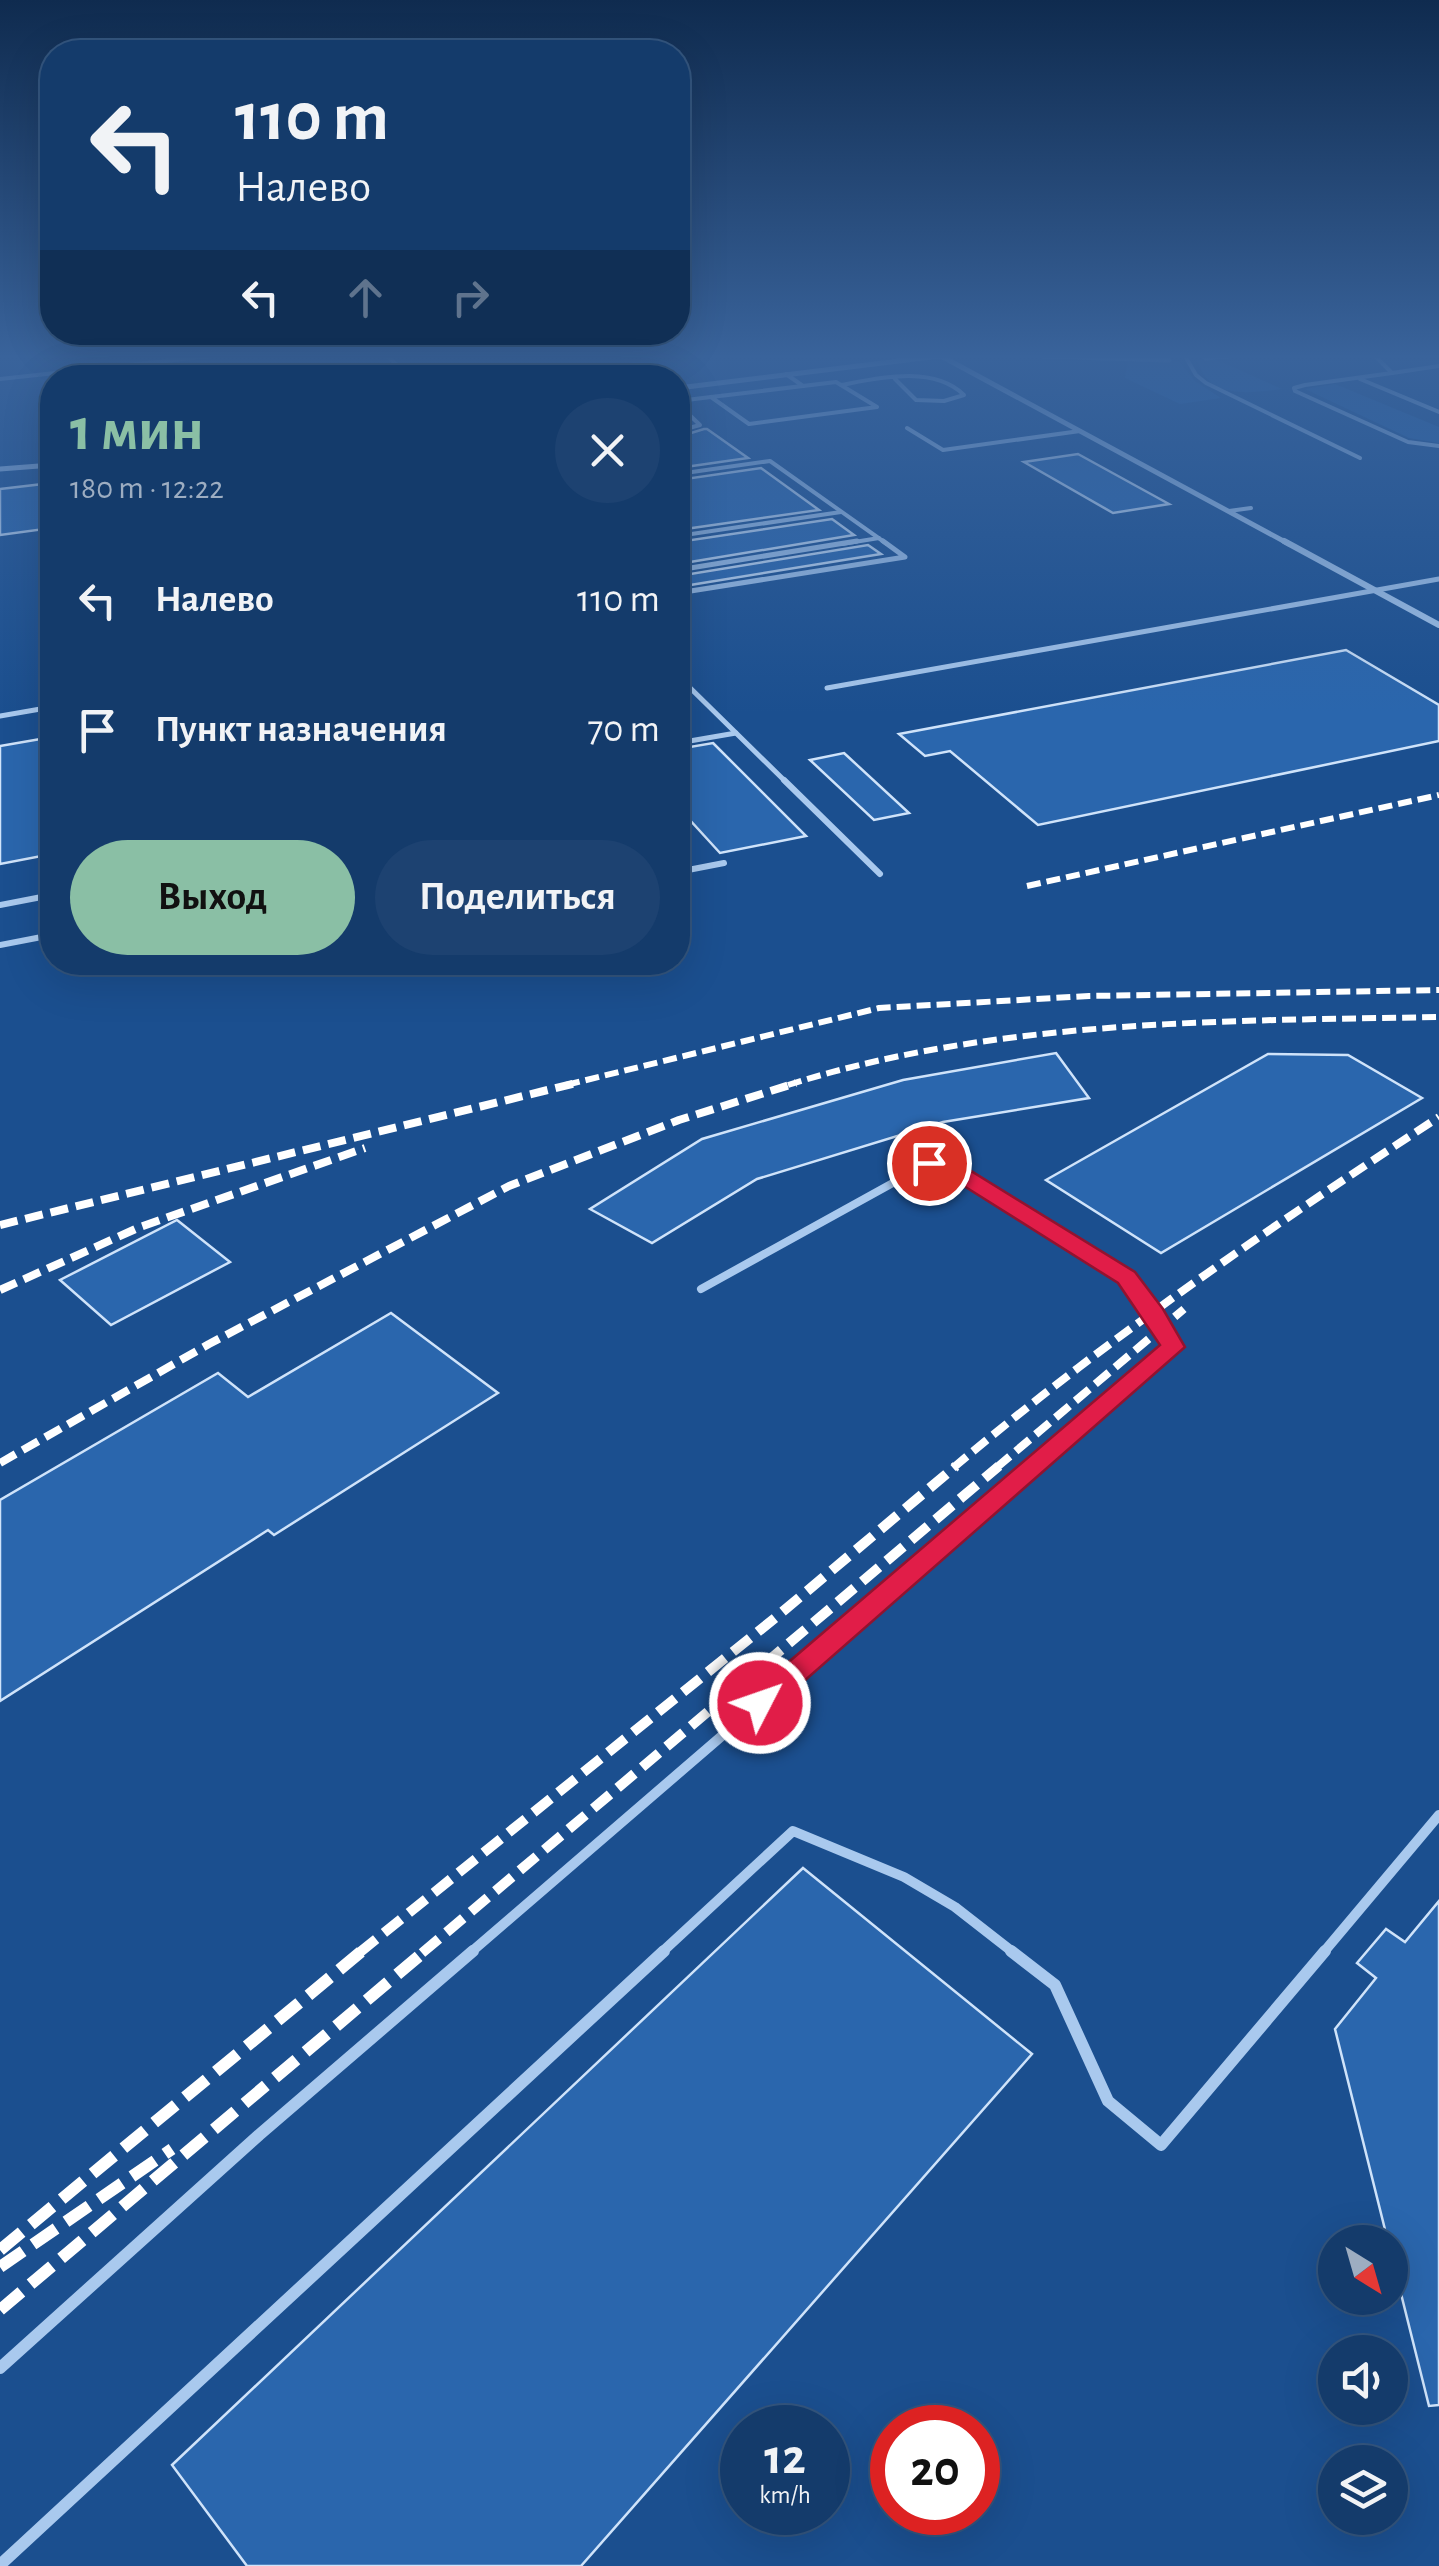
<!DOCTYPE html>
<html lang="ru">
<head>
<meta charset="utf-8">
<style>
  body { margin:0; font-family:"Alegreya Sans",sans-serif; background:#1d4271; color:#f1f3f6; height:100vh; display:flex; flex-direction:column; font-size:38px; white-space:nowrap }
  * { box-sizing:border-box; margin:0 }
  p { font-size:32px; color:#9dadc1 }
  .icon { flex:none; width:55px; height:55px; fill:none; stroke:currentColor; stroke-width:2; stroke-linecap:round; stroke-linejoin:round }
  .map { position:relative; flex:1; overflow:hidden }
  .panel { position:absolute; left:40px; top:365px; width:650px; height:610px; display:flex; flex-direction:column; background:#143b6b; border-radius:40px; box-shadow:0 10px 40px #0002,0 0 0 2px #33557e }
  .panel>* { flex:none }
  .hud { position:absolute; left:40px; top:40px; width:650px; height:305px; border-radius:40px; box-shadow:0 10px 40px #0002,0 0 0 2px #33557e; background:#143b6b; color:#f1f3f6; overflow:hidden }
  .needle { width:65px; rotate:143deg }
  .tools { position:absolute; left:1318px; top:2225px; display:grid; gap:20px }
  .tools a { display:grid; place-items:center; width:90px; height:90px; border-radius:50%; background:#143b6b; box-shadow:0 10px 40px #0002,0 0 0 2px #33557e; font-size:50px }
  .speed { position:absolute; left:720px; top:2405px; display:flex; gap:20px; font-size:50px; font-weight:700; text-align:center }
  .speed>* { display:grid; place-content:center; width:130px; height:130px; border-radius:50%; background:#143b6b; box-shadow:0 10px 40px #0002,0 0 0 2px #33557e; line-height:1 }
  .speed small { font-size:25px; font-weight:400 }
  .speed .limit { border:15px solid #d22; background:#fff; color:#111 }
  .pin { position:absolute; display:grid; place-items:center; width:85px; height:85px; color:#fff; margin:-42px; border:5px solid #fff; border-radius:50%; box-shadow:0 2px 10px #0007 }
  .me { position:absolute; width:110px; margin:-55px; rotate:49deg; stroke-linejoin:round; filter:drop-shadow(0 0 8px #0008) }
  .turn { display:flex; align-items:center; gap:35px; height:210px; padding:0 30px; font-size:45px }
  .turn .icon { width:130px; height:130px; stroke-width:2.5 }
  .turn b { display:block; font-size:70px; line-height:85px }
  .lanes { display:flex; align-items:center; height:95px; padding:0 30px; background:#0003; justify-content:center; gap:50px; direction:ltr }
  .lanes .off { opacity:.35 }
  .round { display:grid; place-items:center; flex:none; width:105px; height:105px; border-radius:52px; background:#1d4271 }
  .overview { display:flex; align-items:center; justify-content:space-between; height:170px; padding:0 30px }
  h1 { font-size:60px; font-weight:700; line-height:75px; color:#8abfa5 }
  .cta { display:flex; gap:20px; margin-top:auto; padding:20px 30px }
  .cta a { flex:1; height:115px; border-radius:60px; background:#8abfa5; color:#111; font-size:40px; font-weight:700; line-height:115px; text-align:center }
  .cta a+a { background:#1d4271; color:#f1f3f6 }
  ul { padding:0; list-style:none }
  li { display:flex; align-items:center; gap:30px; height:130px; padding:0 30px }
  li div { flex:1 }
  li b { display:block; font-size:38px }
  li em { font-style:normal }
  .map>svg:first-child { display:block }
  .green { fill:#2461a8 }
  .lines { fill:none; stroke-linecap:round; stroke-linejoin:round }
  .stream { stroke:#9cc4f0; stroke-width:5 }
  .building { fill:#2a66ad; stroke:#cfe3fa; stroke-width:2.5 }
  .service-far5 { stroke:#a9c9ee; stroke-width:4 }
  .service-far4 { stroke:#a9c9ee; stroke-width:5 }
  .service-far3 { stroke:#a9c9ee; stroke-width:6 }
  .service-far2 { stroke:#a9c9ee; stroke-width:8 }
  .service-far1 { stroke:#a9c9ee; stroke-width:10 }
  .service { stroke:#a9c9ee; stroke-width:12 }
  .minor-far1 { stroke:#a9c9ee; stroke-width:5 }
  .minor { stroke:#a9c9ee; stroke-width:6 }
  .rail-far3 { stroke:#fff; stroke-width:6; stroke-dasharray:14 6; stroke-linecap:butt }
  .rail-far2 { stroke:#fff; stroke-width:8; stroke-dasharray:18 8; stroke-linecap:butt }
  .rail-far1 { stroke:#fff; stroke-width:10; stroke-dasharray:22 10; stroke-linecap:butt }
  .rail { stroke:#fff; stroke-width:12; stroke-dasharray:28 12; stroke-linecap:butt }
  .route { fill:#e11d48; stroke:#92132f; stroke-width:2.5 }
</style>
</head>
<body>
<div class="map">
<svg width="1439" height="2566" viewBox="0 0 1439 2566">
  <rect width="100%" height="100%" fill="#1b4f8f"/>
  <g class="green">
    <path d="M 1215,359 L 1282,389 C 1249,393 1209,400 1197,360 Z"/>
    <polygon points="1128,360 1179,361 1195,381 1221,398 1180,404 1125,378"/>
    <polygon points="1335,384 1439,427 1439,443 1409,438 1305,389"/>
  </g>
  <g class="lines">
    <g class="stream">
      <polyline points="1043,356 1169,360"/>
      <polyline points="1206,358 1247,354"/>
    </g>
  </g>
  <g class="building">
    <polygon points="704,429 707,429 748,458 678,468 678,437"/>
    <polygon points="1078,454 1169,504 1113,513 1024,462"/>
    <polygon points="761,468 819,510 678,530 678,480"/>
    <polygon points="52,483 52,528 0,535 0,489"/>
    <polygon points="832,519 854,535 678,564 678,542"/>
    <polygon points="868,545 881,554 678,587 678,576"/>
    <polygon points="1346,650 1439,705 1439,741 1038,825 950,751 925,756 899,734"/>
    <polygon points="52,737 52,854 0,864 0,746"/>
    <polygon points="713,743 806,836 720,853 678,807 678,749"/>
    <polygon points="844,753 909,813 874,820 810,760"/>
    <polygon points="1056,1053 1089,1098 943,1122 757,1179 652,1243 590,1209 702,1139 903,1080"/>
    <polygon points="1268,1054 1348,1055 1422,1098 1161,1253 1046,1180"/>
    <polygon points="177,1220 230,1262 111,1325 60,1280"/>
    <polygon points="391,1313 498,1393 274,1535 268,1530 0,1701 0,1500 218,1373 248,1397"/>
    <polygon points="803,1868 1032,2054 581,2566 247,2566 172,2465"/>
    <polygon points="1439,1901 1439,2405 1429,2406 1335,2029 1376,1978 1357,1963 1386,1929 1405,1942"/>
  </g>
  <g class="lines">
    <g class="service-far5">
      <polyline points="385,354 411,378"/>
      <polyline points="1184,354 1196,375 1206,383 1360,458"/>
      <polyline points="1373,354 1392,373 1305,385 1294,388 1295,391 1408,442 1439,446"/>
      <polyline points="1392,373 1439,366"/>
      <polyline points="786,374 803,386"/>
      <polyline points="0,379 229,354"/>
      <polyline points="1360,379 1439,412"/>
      <polygon points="836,382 877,407 749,424 711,397"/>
      <path d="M 841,385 C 879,378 933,365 964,395 L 944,401 L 916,400 L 895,379"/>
      <polyline points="678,401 711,397"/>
      <polyline points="678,404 700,425 678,431"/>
      <polyline points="907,428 943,450 1080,431"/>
      <polyline points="678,474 770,461 887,544"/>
      <polyline points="1229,511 1251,508"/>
      <polyline points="678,536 841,512"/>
      <polyline points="842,544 879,538"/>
    </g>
    <g class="service-far4">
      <polyline points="678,570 857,541"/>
      <polyline points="678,593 905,557 883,541"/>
      <polyline points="678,676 787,783"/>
      <polyline points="827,688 1439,579"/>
      <polyline points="0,716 52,707"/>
      <polyline points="678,743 736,733"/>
    </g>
    <g class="service-far3">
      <polyline points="784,780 880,874"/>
      <polyline points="678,858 688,870 724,863"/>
      <polyline points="0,905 52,895"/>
      <polyline points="0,945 52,935"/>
    </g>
    <polyline class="service-far2" points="701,1289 929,1163 963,1176 1127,1278 1155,1314 1173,1347 1032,1468"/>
    <g class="service-far1">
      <polyline points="470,1953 1035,1466"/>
      <polyline points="661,1953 793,1831 904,1877 955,1907 1014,1953"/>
      <polyline points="1323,1953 1439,1815"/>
    </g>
    <g class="service">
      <polyline points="1011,1951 1055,1985 1108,2101 1161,2145 1325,1951"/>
      <polyline points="0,2368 259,2135 473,1951"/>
      <polyline points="0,2565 664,1951"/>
    </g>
    <g class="minor-far1">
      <polyline points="941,356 1289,544"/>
      <polyline points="678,388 956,354"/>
      <polyline points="0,469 52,465"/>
    </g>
    <polyline class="minor" points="1284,541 1439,625"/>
    <g class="rail-far3">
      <polyline points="1027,886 1439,795"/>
      <polyline points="566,1085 879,1008 1089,996 1439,990"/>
      <path d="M 788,1085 C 996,1019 1223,1021 1439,1017"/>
    </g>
    <g class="rail-far2">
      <polyline points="0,1225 576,1083"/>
      <polyline points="0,1290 140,1227 365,1148"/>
      <polyline points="0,1463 209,1344 509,1186 679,1120 796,1083"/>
      <path d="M 953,1468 C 1106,1339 1272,1226 1439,1117"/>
      <polyline points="996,1468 1184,1309"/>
    </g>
    <g class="rail-far1">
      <polyline points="359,1953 775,1618 956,1466"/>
      <polyline points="422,1953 999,1466"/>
    </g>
    <g class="rail">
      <polyline points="0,2250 362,1951"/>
      <polyline points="0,2267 172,2149"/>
      <polyline points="0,2310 425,1951"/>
    </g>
  </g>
  <linearGradient id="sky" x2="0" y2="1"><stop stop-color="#0f2b4f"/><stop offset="0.5" stop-color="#39639b"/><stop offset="1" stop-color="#39639b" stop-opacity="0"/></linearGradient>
  <rect width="1439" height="713" fill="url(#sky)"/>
  <polygon class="route" points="929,1157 971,1171 1135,1272 1163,1309 1185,1347 770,1711 760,1715 750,1711 746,1703 750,1695 1160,1345 1118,1283 956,1181 922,1168 918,1163 922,1159"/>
</svg>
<div class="tools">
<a><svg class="needle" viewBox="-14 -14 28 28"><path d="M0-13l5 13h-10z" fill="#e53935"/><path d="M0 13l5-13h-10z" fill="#9dadc1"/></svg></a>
<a><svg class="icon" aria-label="sound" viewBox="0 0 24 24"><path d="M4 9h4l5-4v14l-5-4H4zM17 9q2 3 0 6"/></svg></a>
<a><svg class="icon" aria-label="layers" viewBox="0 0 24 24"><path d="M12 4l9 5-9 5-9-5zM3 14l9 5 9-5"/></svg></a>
</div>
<div class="speed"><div>12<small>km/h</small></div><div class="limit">20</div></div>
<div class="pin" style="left:929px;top:1163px;background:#d93025"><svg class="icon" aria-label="arrive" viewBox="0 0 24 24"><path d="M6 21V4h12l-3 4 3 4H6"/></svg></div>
<svg class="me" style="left:760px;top:1703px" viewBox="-20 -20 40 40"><circle r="17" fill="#e11d48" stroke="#fff" stroke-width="3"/><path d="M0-11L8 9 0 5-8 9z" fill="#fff"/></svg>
<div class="hud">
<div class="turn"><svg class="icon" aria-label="left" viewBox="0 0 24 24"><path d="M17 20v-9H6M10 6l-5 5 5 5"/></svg><div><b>110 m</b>Налево</div></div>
<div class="lanes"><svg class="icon" aria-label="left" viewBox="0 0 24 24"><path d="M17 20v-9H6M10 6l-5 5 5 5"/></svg><svg class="icon off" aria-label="ahead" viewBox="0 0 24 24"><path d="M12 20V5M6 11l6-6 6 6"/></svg><svg class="icon off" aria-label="right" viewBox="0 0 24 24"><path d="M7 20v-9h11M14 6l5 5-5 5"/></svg></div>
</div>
<section class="panel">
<div class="overview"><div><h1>1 мин</h1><p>180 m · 12:22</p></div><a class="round"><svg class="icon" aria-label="close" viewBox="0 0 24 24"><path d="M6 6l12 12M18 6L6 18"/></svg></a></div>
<ul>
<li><svg class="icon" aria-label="left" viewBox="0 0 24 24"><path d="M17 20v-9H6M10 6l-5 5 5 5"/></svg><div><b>Налево</b></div><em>110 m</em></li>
<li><svg class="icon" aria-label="arrive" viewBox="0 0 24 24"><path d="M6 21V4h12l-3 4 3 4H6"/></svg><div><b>Пункт назначения</b></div><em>70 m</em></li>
</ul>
<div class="cta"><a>Выход</a><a>Поделиться</a></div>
</section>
</div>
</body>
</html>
